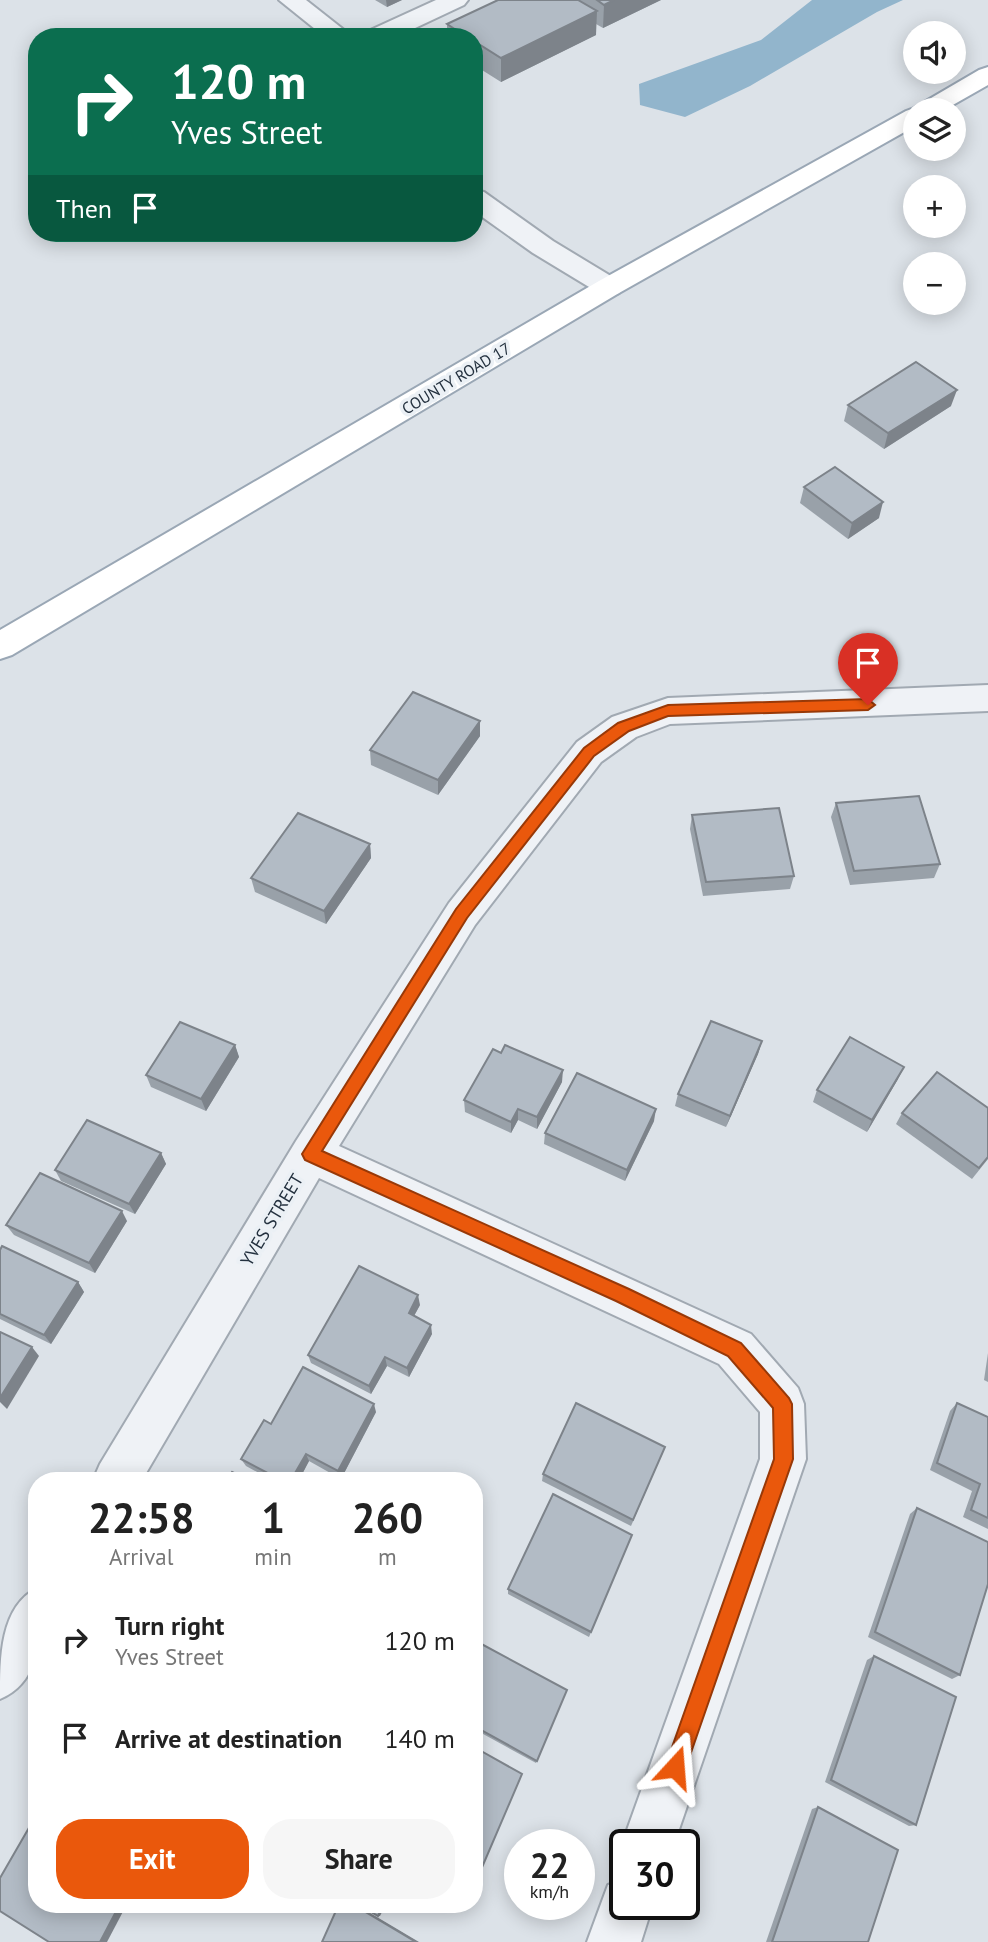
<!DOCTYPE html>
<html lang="en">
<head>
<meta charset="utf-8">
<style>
  body { margin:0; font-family:"PT Sans",sans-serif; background:#f6f6f6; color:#222; height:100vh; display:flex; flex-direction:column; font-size:26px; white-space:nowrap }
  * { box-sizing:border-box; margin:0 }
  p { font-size:23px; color:#767676 }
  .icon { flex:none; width:38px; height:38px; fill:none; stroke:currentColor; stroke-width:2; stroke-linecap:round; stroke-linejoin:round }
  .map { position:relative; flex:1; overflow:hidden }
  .panel { position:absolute; left:28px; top:1472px; width:455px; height:441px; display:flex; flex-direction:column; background:#fff; border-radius:28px; box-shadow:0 4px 18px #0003 }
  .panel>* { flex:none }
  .hud { position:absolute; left:28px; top:28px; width:455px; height:214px; border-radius:28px; box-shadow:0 4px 18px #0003; background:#0b6e4f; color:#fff; overflow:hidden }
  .buttons { position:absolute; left:903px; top:21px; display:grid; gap:14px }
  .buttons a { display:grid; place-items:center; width:63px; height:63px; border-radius:50%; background:#fff; box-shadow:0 4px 18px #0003; font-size:35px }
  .speed { position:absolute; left:504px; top:1829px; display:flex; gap:14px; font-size:35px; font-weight:700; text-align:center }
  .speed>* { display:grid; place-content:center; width:91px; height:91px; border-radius:50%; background:#fff; box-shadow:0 4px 18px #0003; line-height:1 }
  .speed small { font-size:18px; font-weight:400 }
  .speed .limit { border:4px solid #111; border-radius:10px; background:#fff; color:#111 }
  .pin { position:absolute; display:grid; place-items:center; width:60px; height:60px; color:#fff; margin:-72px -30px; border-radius:50% 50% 50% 0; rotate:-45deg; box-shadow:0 0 7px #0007 }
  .pin .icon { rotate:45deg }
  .me { position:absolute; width:77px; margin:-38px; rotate:19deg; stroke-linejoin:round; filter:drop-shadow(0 0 5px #0008) }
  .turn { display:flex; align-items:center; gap:24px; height:147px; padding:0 28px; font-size:32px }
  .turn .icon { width:91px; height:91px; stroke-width:2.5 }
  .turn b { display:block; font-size:49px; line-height:60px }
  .then { display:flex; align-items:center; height:66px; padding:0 28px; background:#0003; gap:14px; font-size:26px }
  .eta { display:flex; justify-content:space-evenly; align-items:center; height:119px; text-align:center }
  .eta b { font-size:42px; font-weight:600; line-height:49px }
  .primary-button { display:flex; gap:14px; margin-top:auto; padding:14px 28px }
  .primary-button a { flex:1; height:80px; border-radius:28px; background:#ea580c; color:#fff; font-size:28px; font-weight:600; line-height:80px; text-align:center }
  .primary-button a+a { background:#f6f6f6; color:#222 }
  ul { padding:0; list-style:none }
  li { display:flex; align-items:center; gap:21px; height:98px; padding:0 28px }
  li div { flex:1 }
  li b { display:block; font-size:26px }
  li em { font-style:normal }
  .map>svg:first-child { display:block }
  .water { fill:#92b5cc }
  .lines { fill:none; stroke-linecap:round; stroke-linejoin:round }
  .minor-casing { stroke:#a1a9b2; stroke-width:4 }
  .primary-casing { stroke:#9aa7b5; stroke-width:4 }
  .minor { fill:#eff2f6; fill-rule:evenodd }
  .primary { fill:#fff; fill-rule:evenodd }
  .wall { fill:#99a1a9 }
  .shaded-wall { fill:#7d838a }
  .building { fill:#b2bbc5; stroke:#7d838a; stroke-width:2 }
  .route { fill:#ea580c; stroke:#983908; stroke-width:2 }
  .labels { text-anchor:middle; stroke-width:7; stroke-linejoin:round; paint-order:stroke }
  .far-street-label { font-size:16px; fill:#24313f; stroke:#ebf0f5 }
  .street-label { font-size:18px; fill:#24313f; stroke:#ebf0f5 }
</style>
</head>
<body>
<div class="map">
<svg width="988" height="1942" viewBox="0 0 988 1942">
  <rect width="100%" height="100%" fill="#dce2e8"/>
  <polygon class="water" points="812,0 903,0 877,12 750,86 685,117 640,105 639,84 761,40"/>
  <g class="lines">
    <g class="minor-casing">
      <g id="minor">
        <polygon points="279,0 306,0 353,37 325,37"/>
        <polygon points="436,0 468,0 464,5 396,37 363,37 366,32"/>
        <polygon points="474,190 484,192 553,241 619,281 623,287 619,293 609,296 599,293 533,253 474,211"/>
        <polygon points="988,685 988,711 670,724 636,737 601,762 475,925 339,1146 751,1334 798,1388 804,1404 806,1459 674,1844 625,1844 625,1850 622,1844 760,1459 760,1412 719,1364 319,1178 142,1480 93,1480 100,1464 296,1141 449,903 577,742 612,717 668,698"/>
        <path d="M 37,1588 C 37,1630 46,1679 0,1699 C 0,1657 0,1607 37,1588 Z"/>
        <polygon points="625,1879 625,1904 653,1904 641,1942 587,1942 608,1885"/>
      </g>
    </g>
    <g class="primary-casing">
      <polygon id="primary" points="988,67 988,85 944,110 915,110 915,126 619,293 12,655 0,659 0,630 599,281 906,111 914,108 979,70"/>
    </g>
    <use href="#minor" class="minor"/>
    <use href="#primary" class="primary"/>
  </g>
  <g class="wall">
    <polygon points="375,0 402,0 387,7"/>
    <polygon points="498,0 661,0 603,28 596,24 596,35 501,82 474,65 474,37 447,37 447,24"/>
    <polygon points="848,405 951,406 884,449 844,421"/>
    <polygon points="804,487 879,518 848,539 800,503"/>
    <polygon points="480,721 480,736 438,795 371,765 370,750"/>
    <polygon points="836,803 940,864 934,878 850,885 831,817"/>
    <polygon points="692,815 794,876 790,889 703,896 690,829"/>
    <polygon points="370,844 371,858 326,924 255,892 251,878"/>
    <polygon points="762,1041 758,1054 726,1127 675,1106 678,1094"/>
    <polygon points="235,1045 239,1057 206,1111 151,1087 146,1075"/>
    <polygon points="898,1079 867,1132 813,1102 817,1090"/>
    <polygon points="562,1082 537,1129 518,1120 511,1133 465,1112 464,1100"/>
    <polygon points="988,1108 988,1159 972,1179 896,1124 902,1113"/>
    <polygon points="654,1121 625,1181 544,1144 545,1133"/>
    <polygon points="161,1153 166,1164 135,1214 61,1181 55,1170"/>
    <polygon points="127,1221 95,1273 14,1235 6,1225"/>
    <polygon points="0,1250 78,1282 84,1292 51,1344 0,1319"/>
    <polygon points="420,1305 414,1316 432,1334 409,1377 387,1366 371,1394 311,1363 308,1355"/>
    <polygon points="988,1353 988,1382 984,1380"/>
    <polygon points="957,1403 988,1417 988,1529 963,1517 972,1491 930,1470 950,1411"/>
    <polygon points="376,1412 341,1479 309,1461 299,1480 272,1480 246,1466 241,1459 271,1424"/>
    <polygon points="665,1447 631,1526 542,1481 543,1474"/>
    <polygon points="917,1508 960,1675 952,1679 868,1637 910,1514"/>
    <polygon points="632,1535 589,1637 508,1594 508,1589"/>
    <polygon points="474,1640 567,1690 536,1763 474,1729"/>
    <polygon points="874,1656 916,1825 909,1826 825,1782 867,1660"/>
    <polygon points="818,1807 868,1942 766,1942 812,1809"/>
  </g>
  <g class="shaded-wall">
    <polygon points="386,0 402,0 387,7"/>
    <polygon points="614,0 661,0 603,28 604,5"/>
    <polygon points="597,11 596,35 501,82 501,58"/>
    <polygon points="957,390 951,406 884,449 888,433"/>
    <polygon points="883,502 879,518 848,539 852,523"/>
    <polygon points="480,721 480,736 438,795 438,780"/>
    <polygon points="370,844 371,858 326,924 324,911"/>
    <polygon points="762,1041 758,1054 726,1127 730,1116"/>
    <polygon points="235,1045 239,1057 206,1111 201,1099"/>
    <polygon points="904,1067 898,1079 867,1132 872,1120"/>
    <polygon points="563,1070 562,1082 537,1129 537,1117"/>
    <polygon points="518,1109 518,1120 511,1133 511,1122"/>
    <polygon points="656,1109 654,1121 625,1181 627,1170"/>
    <polygon points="161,1153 166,1164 135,1214 129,1204"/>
    <polygon points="122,1211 127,1221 95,1273 89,1263"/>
    <polygon points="78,1282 84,1292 51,1344 44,1335"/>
    <polygon points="418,1295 420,1305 410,1323 409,1313"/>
    <polygon points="431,1325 432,1334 409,1377 407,1368"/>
    <polygon points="32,1347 39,1356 7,1409 0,1402 0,1398"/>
    <polygon points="385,1357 387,1366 371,1394 369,1386"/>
    <polygon points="374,1404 376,1412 341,1479 338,1471"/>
    <polygon points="306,1454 309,1461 299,1480 291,1480"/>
    <polygon points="120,1904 127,1904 107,1942 100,1942"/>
    <polygon points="352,1904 355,1904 419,1942 416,1942"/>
    <polygon points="384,1904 386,1904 380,1916 378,1916"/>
  </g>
  <g class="building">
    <polygon points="498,0 578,0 597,11 501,58 474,41 474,37 467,37 447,24"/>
    <polygon points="597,0 614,0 604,5"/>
    <polygon points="916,362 957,390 888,433 848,405"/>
    <polygon points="835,467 883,502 852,523 804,487"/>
    <polygon points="413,692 480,721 438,780 370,750"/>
    <polygon points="919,796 940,864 854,871 836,803"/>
    <polygon points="779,808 794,876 706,882 692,815"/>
    <polygon points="298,813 370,844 324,911 251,878"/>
    <polygon points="711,1021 762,1041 730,1116 678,1094"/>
    <polygon points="180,1022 235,1045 201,1099 146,1075"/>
    <polygon points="850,1037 904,1067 872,1120 817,1090"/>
    <polygon points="505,1045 563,1070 537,1117 518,1109 511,1122 464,1100 493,1049 501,1053"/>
    <polygon points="937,1072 988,1108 988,1157 979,1168 902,1113"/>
    <polygon points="577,1073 656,1109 627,1170 545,1133"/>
    <polygon points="87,1120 161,1153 129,1204 55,1170"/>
    <polygon points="40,1173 122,1211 89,1263 6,1225"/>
    <polygon points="2,1246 78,1282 44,1335 0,1314 0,1250"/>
    <polygon points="359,1266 418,1295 409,1313 431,1325 407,1368 385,1357 369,1386 308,1355"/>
    <polygon points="0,1332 32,1347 0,1398"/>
    <polygon points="303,1367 374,1404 338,1471 306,1454 291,1480 281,1480 241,1459 264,1420 271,1424"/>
    <polygon points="576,1403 665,1447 633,1520 543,1474"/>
    <polygon points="957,1403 988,1417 988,1518 971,1510 980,1484 937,1463"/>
    <polygon points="232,1472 248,1480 227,1480"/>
    <polygon points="553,1494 632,1535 591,1632 508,1589"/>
    <polygon points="917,1508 988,1542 988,1584 960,1675 875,1632"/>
    <polygon points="474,1640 567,1690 537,1761 474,1726"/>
    <polygon points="874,1656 956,1697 916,1825 831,1780"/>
    <polygon points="474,1747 522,1774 474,1886"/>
    <polygon points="818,1807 898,1850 868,1942 772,1942"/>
    <polygon points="30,1826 37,1831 37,1904 120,1904 100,1942 49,1942 0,1911 0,1878"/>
    <polygon points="339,1904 352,1904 416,1942 322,1942"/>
    <polygon points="358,1904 384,1904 378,1916"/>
  </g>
  <polygon class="route" points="868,699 875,705 868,710 668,716 629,731 594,756 467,918 322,1151 629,1289 741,1343 789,1398 792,1404 793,1459 686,1767 683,1775 675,1778 668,1775 665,1767 774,1459 773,1408 728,1356 616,1301 305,1160 302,1154 456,909 584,748 618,723 668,705"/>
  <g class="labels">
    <g class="far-street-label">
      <text transform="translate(456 378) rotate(-31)" y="6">COUNTY ROAD 17</text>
    </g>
    <g class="street-label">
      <text transform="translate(272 1220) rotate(-59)" y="6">YVES STREET</text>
    </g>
  </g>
</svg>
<div class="buttons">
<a><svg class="icon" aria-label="sound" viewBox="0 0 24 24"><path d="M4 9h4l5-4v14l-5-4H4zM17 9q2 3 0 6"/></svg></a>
<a><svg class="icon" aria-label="layers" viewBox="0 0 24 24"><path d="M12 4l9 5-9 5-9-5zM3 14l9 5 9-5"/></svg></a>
<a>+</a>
<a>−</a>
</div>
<div class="speed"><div>22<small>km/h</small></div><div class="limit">30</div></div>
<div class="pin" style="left:868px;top:705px;background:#d93025"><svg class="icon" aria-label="arrive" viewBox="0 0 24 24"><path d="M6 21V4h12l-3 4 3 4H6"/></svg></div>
<svg class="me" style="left:675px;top:1767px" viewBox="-20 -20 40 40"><path d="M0-17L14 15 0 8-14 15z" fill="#ea580c" stroke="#fff" stroke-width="4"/></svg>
<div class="hud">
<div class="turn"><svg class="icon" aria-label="right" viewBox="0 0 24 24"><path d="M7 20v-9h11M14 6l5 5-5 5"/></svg><div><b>120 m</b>Yves Street</div></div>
<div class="then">Then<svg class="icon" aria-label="arrive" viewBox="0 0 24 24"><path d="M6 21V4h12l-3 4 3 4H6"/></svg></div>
</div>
<section class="panel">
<div class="eta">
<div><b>22:58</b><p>Arrival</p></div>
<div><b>1</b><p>min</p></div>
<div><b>260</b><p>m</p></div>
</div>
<ul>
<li><svg class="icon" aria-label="right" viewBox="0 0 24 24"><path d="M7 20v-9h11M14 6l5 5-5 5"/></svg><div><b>Turn right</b><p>Yves Street</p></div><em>120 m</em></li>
<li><svg class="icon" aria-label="arrive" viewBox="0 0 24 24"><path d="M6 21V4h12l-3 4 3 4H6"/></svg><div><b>Arrive at destination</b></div><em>140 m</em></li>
</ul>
<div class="primary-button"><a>Exit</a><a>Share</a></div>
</section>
</div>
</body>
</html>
